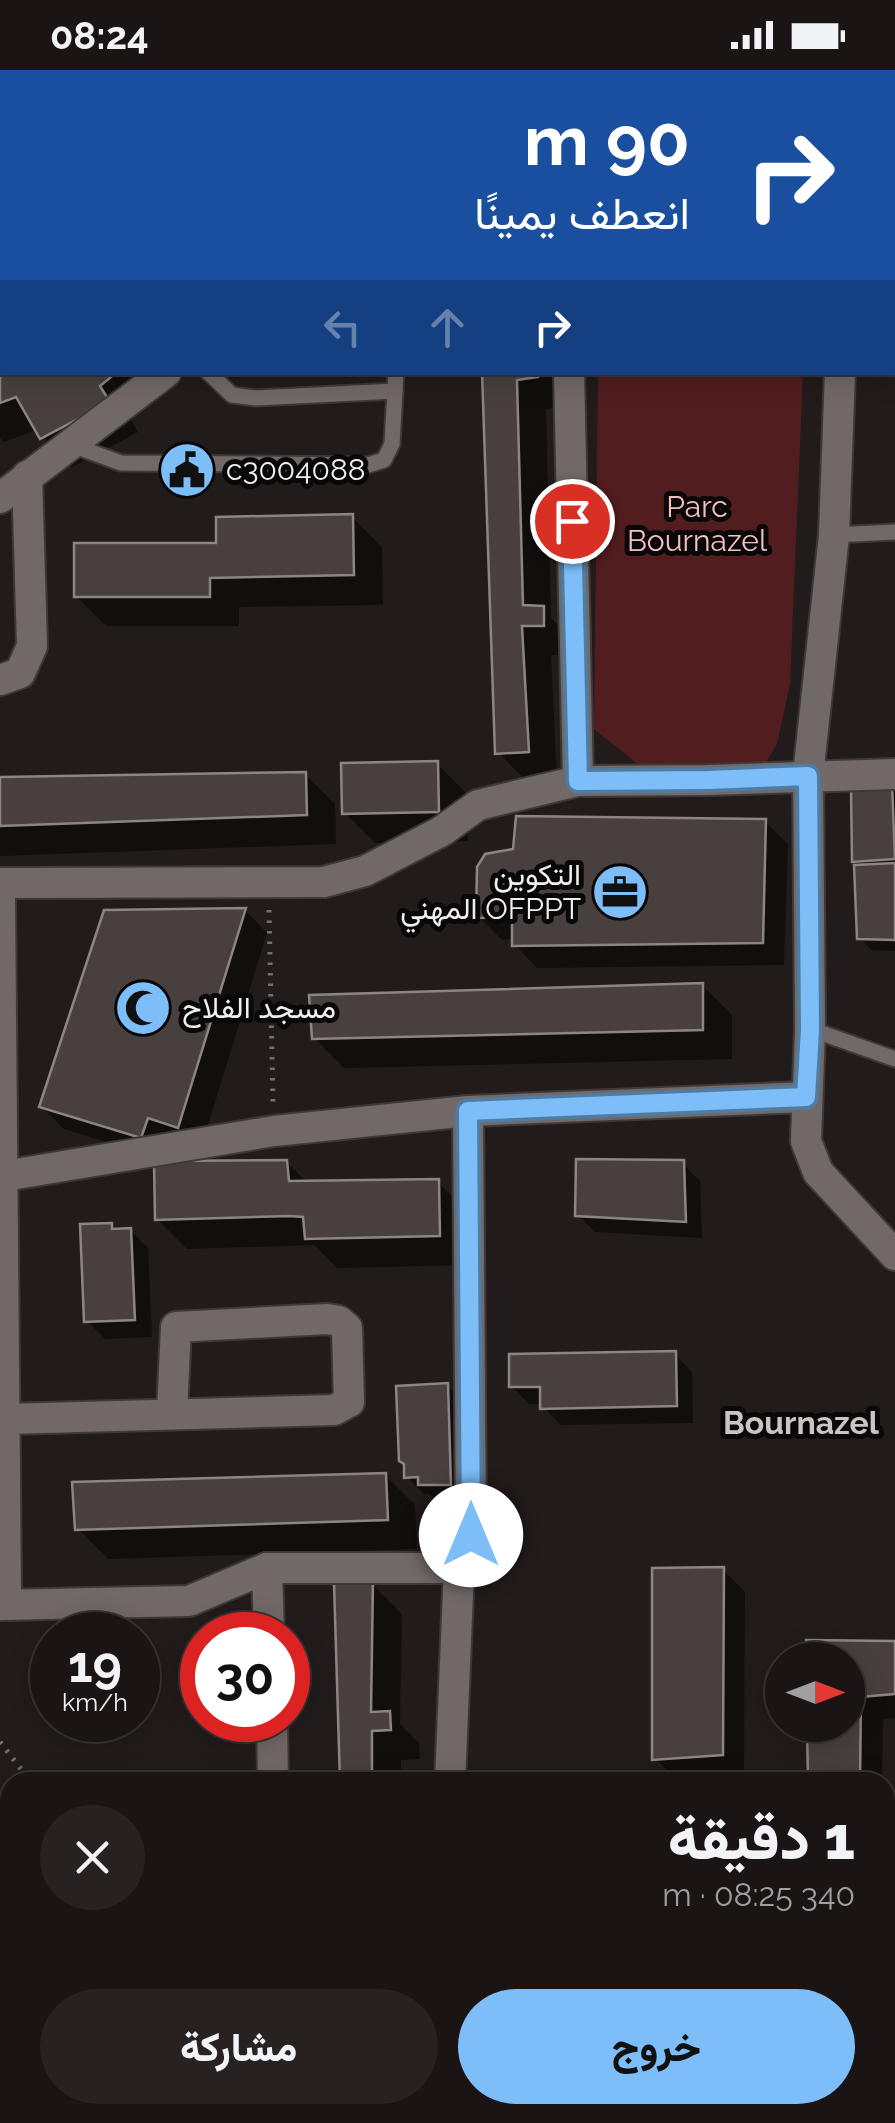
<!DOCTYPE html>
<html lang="ar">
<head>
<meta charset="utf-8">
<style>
  body { margin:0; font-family:Raleway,Vazirmatn,sans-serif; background:#272122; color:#f1f3f6; direction:rtl; height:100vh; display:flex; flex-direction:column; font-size:38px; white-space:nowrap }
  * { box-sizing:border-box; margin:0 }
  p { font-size:32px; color:#9f9ea0 }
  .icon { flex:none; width:55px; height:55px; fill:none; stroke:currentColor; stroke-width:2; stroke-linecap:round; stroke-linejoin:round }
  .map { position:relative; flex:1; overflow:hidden; direction:ltr }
  .details { position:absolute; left:0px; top:1702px; width:895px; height:352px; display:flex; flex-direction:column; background:#1a1414; border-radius:30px 30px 0 0; box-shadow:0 5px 25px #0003,0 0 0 2px #383334; direction:rtl }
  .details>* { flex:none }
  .guide { position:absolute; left:0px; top:0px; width:895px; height:305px; box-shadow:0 5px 25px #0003,0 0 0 2px #383334; direction:rtl; background:#1a4fa0; color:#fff; overflow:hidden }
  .needle { width:65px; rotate:90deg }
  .buttons { position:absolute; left:765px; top:1572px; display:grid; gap:20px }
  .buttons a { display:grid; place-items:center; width:100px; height:100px; border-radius:50%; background:#1a1414; box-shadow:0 5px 25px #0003,0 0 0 2px #383334; font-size:50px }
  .speed { position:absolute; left:30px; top:1542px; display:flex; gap:20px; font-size:50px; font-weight:700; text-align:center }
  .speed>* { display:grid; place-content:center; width:130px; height:130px; border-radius:50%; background:#1a1414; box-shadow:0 5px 25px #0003,0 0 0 2px #383334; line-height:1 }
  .speed small { font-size:25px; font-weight:400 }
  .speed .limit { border:15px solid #d22; background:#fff; color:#111 }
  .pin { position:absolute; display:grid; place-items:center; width:85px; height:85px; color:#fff; margin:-42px; border:5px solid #fff; border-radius:50%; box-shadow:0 2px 10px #0007 }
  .me { position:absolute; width:110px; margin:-55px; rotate:0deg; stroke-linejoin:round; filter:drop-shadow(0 0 8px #0008) }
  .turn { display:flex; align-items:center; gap:35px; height:210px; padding:0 40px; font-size:45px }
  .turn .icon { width:130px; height:130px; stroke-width:2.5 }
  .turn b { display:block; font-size:70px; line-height:85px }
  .lanes { display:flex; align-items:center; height:95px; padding:0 40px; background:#0003; justify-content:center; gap:50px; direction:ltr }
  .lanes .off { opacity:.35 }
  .round { display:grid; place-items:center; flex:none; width:105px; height:105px; border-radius:52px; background:#272122 }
  .summary { display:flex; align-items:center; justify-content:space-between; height:170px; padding:0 40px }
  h1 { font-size:60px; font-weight:800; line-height:75px }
  .cta { display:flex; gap:20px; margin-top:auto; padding:20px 40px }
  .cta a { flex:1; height:115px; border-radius:60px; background:#7dbef9; color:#111; font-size:40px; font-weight:800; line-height:115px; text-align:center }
  .cta a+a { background:#272122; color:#f1f3f6 }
  .status { display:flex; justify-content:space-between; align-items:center; height:70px; padding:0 50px; background:#1a1414; direction:ltr }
  .status svg { height:28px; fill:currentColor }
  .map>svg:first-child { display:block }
  .green { fill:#511d1f }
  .shadow { fill:#0007 }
  .building { fill:#47403f; stroke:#8d8584; stroke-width:2.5 }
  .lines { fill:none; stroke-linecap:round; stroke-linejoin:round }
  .service-casing { stroke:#3e3939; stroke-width:19 }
  .minor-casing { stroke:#3e3939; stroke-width:34 }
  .tertiary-casing { stroke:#3e3939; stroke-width:34 }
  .path { stroke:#746e6e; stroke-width:5; stroke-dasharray:2.5 8; stroke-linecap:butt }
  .service { stroke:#716968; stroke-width:15 }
  .minor { stroke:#716968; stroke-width:30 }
  .tertiary { stroke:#716968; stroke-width:30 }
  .route-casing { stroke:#517ca2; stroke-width:25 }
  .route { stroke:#7dbef9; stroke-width:18 }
  .labels { text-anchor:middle; stroke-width:10; stroke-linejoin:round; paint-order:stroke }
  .poi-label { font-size:30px; fill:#f3eeee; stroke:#090707; text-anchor:start }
  .park-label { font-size:30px; fill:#f3c0bf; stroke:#090707 }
  .neighbourhood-label { font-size:32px; font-weight:bold; fill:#ccc3c2; stroke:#090707 }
</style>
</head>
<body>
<div class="status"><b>08:24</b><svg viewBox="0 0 49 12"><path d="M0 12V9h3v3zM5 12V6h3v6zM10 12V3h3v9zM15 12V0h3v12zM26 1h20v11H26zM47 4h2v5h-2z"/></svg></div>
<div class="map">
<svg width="895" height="2053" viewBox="0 0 895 2053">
  <rect width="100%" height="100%" fill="#221b1b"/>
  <polygon class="green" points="598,303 803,303 790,614 777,674 760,702 644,699 594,659"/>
  <g class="shadow">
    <polygon points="42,0 168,0 38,2"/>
    <polygon points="317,0 387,0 389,2 319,2"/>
    <polygon points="463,0 602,0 599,2"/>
    <polygon points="2,27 2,146 0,148 0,29"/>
    <polygon points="0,276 2,302 185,302 129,347 138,362 72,397 37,360 4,372 0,368"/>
    <polygon points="484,302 546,302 566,322 567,336 546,339 551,548 573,569 573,585 551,585 557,711 528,713 498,682"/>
    <polygon points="352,447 382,477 383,535 239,537 239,556 106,556 76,526 219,475"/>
    <polygon points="437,694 467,724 468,771 375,773 345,743"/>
    <polygon points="305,704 335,734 336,774 0,786 0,710"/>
    <polygon points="891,715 895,719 895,881 871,880 860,868 862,797 855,791"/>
    <polygon points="765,752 788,774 784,895 537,898 515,875 514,869 502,870 479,847"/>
    <polygon points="245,840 267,863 201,1078 164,1089 64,1059 42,1037"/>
    <polygon points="702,915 732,945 732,989 344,998 314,968"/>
    <polygon points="286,1092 308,1113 438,1112 468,1142 469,1195 337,1198 314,1175 187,1179 157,1149"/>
    <polygon points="682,1093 700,1111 702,1168 595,1162 578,1145"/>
    <polygon points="111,1155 117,1161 130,1160 148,1178 152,1267 105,1269 87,1251"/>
    <polygon points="675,1284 692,1302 693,1353 561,1355 543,1337 543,1334 529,1334 511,1316"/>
    <polygon points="447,1315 465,1333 467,1432 438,1432 430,1424 424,1424 407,1407"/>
    <polygon points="385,1405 415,1435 417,1479 108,1489 78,1459"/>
    <polygon points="723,1500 745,1522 744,1707 677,1711 655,1688"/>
    <polygon points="372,1514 402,1544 400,1654 419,1673 420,1689 401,1690 401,1712 342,1712 337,1516"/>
    <polygon points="895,1573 895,1648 883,1649 882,1712 810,1712 810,1655 848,1655 848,1590 809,1590"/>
    <polygon points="362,2045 410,2045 411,2053 370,2053"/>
    <polygon points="495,2045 779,2045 787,2053 503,2053"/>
  </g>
  <g class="building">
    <polygon points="0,277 2,302 117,302 100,316 110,332 40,369 16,327 0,333"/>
    <polygon points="482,302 538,302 538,307 517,310 523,535 544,536 544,556 522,556 529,682 495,684"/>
    <polygon points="353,444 354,505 210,508 210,527 74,527 74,473 216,473 216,447"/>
    <polygon points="438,691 439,742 342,744 341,693"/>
    <polygon points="306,702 307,745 0,756 0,707"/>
    <polygon points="892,713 895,789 852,792 851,718"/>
    <polygon points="516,746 766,749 763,873 512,876 512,847 476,848 477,797 485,784 513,779"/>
    <polygon points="895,793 895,870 857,869 854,795"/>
    <polygon points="246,838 178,1058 148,1048 141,1068 39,1037 104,840"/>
    <polygon points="703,913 703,960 312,969 309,925"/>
    <polygon points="576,1089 684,1090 686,1152 575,1146"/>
    <polygon points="287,1090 289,1111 439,1109 440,1166 305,1169 303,1147 290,1146 155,1150 154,1091"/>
    <polygon points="112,1153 112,1159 131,1158 135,1250 84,1252 80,1154"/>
    <polygon points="676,1281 677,1336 540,1339 540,1317 509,1317 509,1284"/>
    <polygon points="448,1313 451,1415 418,1415 418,1407 404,1408 404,1394 399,1391 396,1316"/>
    <polygon points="386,1403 388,1450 75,1460 72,1412"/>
    <polygon points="724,1497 723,1685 652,1690 652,1498"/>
    <polygon points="373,1511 371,1642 390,1641 391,1660 372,1661 372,1712 340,1712 334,1513"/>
    <polygon points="806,1570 895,1571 895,1624 861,1627 860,1712 808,1712 807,1655 848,1655 848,1590 806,1590"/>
    <rect x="736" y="2045" width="41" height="8"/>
  </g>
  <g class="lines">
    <g class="service-casing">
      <g id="service">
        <polyline points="208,302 232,325 256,328 395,321"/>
        <polyline points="72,375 121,393 368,395 384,390 392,374 396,302"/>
        <polyline points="834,465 895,462"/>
        <polyline points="810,959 895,989"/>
      </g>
    </g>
    <g class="minor-casing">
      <g id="minor">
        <polyline points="417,0 419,2"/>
        <polyline points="838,0 838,2"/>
        <polyline points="148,2 152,0"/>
        <polyline points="577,2 581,0"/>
        <polyline points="0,113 2,111"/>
        <polyline points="569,302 578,711"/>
        <polyline points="840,302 834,465 808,706 810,959 806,1071 818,1102 895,1185"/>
        <polyline points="0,428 166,302"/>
        <polyline points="0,610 20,603 32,576 27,406"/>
        <polyline points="0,813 324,812 365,801 442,761 478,735 578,711 708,710 895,704"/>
        <polyline points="0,829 6,1533"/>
        <polyline points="4,1106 274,1061 468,1041 806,1027"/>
        <polyline points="6,1349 334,1340 349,1332 347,1258 339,1251 327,1249 176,1257 172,1342"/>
        <polyline points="267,1498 269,1565"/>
        <polyline points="0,1535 189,1531 267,1498 459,1498 469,1486 471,1465 468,1041"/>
        <polyline points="272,1650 273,1712"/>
        <polyline points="450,1712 459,1498"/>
        <polyline points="0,1921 10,1918"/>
        <polyline points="885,1926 895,1926"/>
        <polyline points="124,2045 130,2053"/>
        <polyline points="418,2053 418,2045"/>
        <polyline points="840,2053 840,2045"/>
      </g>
    </g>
    <g class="tertiary-casing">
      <g id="tertiary">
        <polyline points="0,1738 10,1751"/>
        <polyline points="245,2045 251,2053"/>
      </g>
    </g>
    <g class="path">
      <polyline points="269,840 273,1033"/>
      <polyline points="0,1672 31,1712"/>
      <polyline points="0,1815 10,1828"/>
      <polyline points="0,1871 10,1863"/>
    </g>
    <use href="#service" class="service"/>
    <use href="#minor" class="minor"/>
    <use href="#tertiary" class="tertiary"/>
  </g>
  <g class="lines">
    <g class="route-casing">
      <polyline id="route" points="471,1465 468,1041 806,1027 810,960 808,706 708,710 578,711 572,451"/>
    </g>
    <use href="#route" class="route"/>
  </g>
  <defs>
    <g id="civic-disc" transform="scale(2.875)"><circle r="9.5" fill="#7dbef9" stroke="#090707"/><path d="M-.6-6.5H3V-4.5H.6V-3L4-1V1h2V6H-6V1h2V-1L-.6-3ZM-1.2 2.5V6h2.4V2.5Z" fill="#111"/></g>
    <g id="office-disc" transform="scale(2.875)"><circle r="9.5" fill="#7dbef9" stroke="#090707"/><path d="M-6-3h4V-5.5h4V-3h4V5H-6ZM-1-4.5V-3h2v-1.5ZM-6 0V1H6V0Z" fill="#111"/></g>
    <g id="mosque-disc" transform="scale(2.875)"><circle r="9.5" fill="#7dbef9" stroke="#090707"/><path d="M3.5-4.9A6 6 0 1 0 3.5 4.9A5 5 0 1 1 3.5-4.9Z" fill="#111"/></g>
  </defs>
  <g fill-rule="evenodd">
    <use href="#civic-disc" x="187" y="400"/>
    <use href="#office-disc" x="620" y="822"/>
    <use href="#mosque-disc" x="143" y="938"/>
  </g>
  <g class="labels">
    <g class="poi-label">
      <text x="226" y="410">c3004088</text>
      <text x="581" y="815" text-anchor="end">التكوين<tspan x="581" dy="34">المهني OFPPT</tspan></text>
      <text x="182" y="948">مسجد الفلاح</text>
    </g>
    <g class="park-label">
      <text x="697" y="447">Parc<tspan x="697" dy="34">Bournazel</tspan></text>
    </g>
    <g class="neighbourhood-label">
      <text x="801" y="1364">Bournazel</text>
    </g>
  </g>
</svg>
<div class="buttons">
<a><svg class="needle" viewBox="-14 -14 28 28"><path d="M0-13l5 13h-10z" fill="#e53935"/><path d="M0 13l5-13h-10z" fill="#9f9ea0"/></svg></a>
</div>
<div class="speed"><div>19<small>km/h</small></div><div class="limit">30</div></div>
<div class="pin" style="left:572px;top:451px;background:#d93025"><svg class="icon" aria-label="arrive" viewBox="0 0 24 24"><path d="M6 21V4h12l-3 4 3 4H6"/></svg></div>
<svg class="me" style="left:471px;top:1465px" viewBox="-20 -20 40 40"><circle r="19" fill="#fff"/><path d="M0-13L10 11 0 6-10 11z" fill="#7dbef9"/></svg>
<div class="guide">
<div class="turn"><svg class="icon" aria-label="right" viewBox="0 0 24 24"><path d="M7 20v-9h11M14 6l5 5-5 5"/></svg><div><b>90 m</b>انعطف يمينًا</div></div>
<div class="lanes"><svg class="icon off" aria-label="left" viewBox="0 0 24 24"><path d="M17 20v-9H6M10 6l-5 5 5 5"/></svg><svg class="icon off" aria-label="ahead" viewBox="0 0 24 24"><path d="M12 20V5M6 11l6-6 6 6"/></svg><svg class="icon" aria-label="right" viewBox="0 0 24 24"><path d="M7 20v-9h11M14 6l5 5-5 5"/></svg></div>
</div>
<section class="details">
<div class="summary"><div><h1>1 دقيقة</h1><p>340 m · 08:25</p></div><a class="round"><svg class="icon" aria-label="close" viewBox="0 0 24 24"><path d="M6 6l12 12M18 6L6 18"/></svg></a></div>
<div class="cta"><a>خروج</a><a>مشاركة</a></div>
</section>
</div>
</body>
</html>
